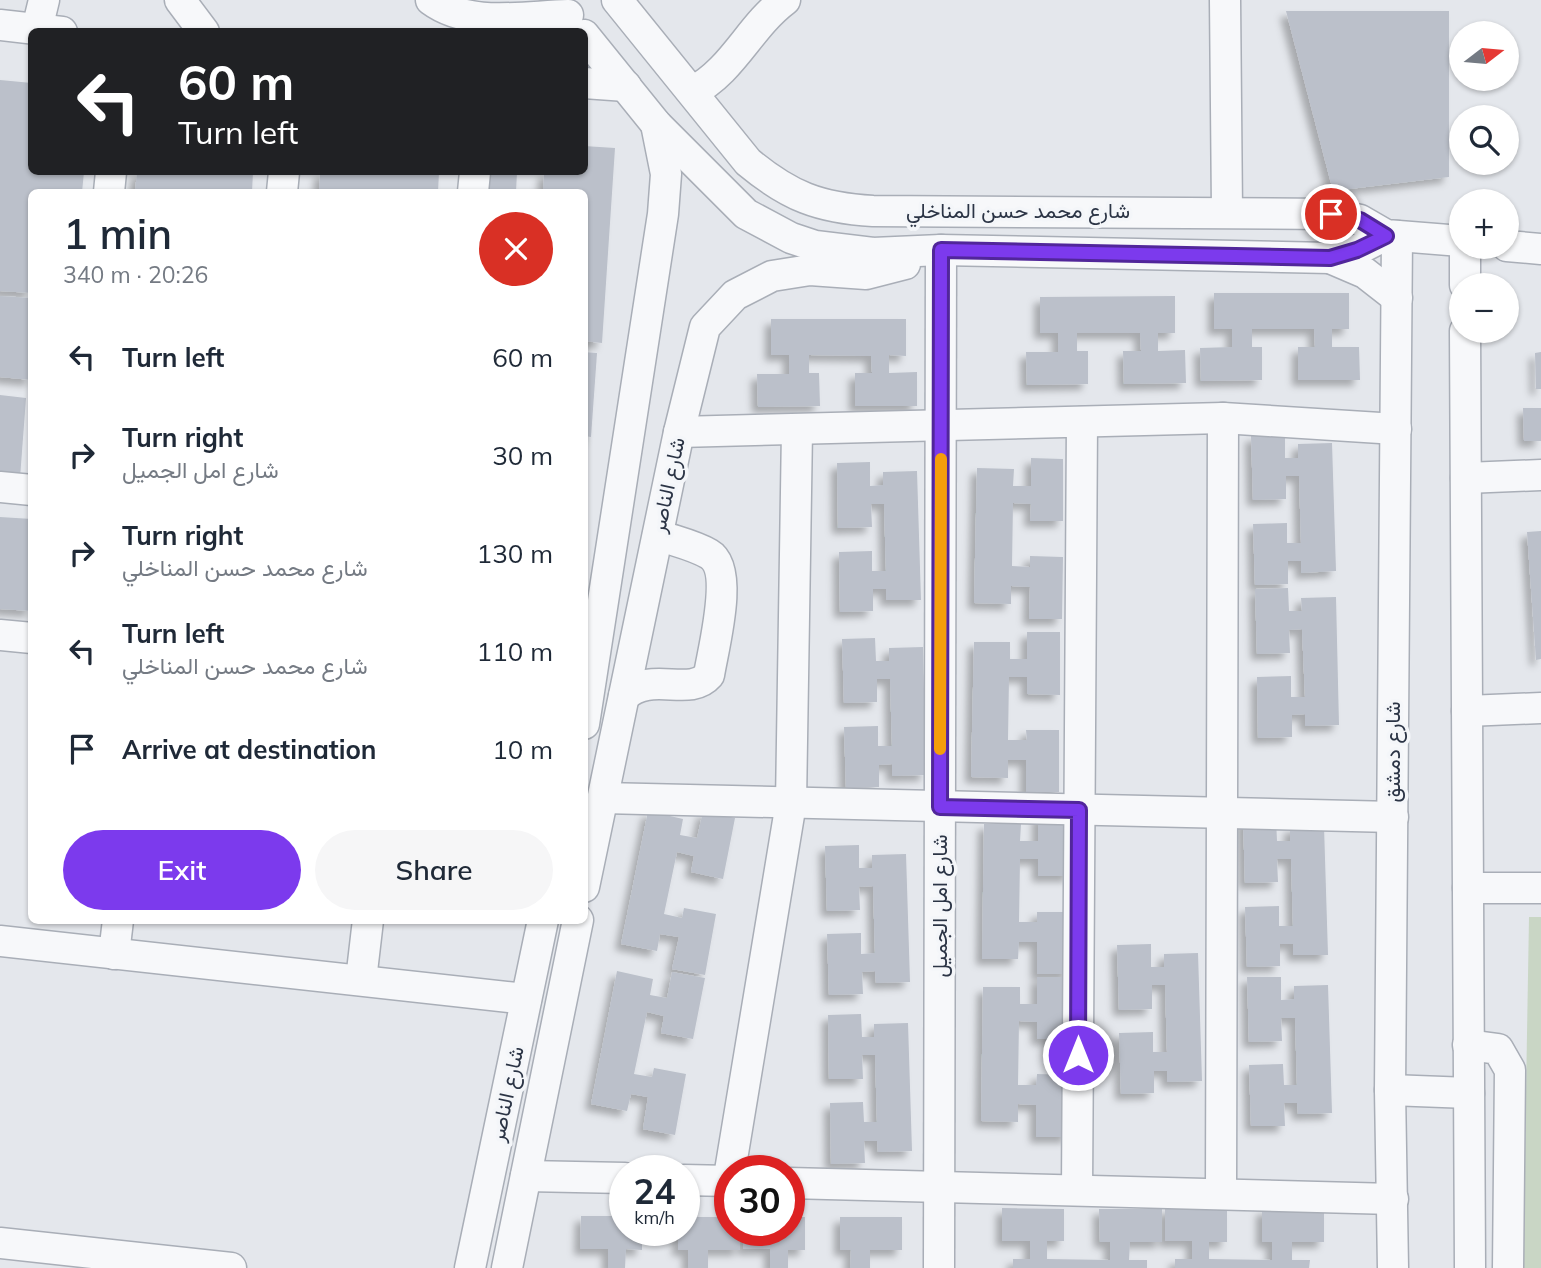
<!DOCTYPE html>
<html lang="en">
<head>
<meta charset="utf-8">
<style>
  body { margin:0; font-family:Mulish,Vazirmatn,sans-serif; background:#f6f6f7; color:#1f2937; height:100vh; display:flex; flex-direction:column; font-size:26px; white-space:nowrap }
  * { box-sizing:border-box; margin:0 }
  p { font-size:23px; color:#747a83 }
  .icon { flex:none; width:38px; height:38px; fill:none; stroke:currentColor; stroke-width:2; stroke-linecap:round; stroke-linejoin:round }
  .map { position:relative; flex:1; overflow:hidden }
  .details { position:absolute; left:28px; top:189px; width:560px; height:735px; display:flex; flex-direction:column; background:#fff; border-radius:10px; box-shadow:0 2px 5px #0004 }
  .details>* { flex:none }
  .hud { position:absolute; left:28px; top:28px; width:560px; height:147px; border-radius:10px; box-shadow:0 2px 5px #0004; background:#202124; color:#fff; overflow:hidden }
  .needle { width:46px; rotate:74deg }
  .buttons { position:absolute; left:1449px; top:21px; display:grid; gap:14px }
  .buttons a { display:grid; place-items:center; width:70px; height:70px; border-radius:50%; background:#fff; box-shadow:0 2px 5px #0004; font-size:35px }
  .speed { position:absolute; left:609px; top:1155px; display:flex; gap:14px; font-size:35px; font-weight:700; text-align:center }
  .speed>* { display:grid; place-content:center; width:91px; height:91px; border-radius:50%; background:#fff; box-shadow:0 2px 5px #0004; line-height:1 }
  .speed small { font-size:18px; font-weight:400 }
  .speed .limit { border:10px solid #d22; background:#fff; color:#111 }
  .pin { position:absolute; display:grid; place-items:center; width:60px; height:60px; color:#fff; margin:-30px; border:4px solid #fff; border-radius:50%; box-shadow:0 2px 7px #0007 }
  .me { position:absolute; width:77px; margin:-38px; rotate:0deg; stroke-linejoin:round; filter:drop-shadow(0 0 5px #0008) }
  .turn { display:flex; align-items:center; gap:24px; height:147px; padding:0 35px; font-size:32px }
  .turn .icon { width:91px; height:91px; stroke-width:2.5 }
  .turn b { display:block; font-size:49px; line-height:60px }
  .round { display:grid; place-items:center; flex:none; width:74px; height:74px; border-radius:37px; background:#f6f6f7 }
  .summary { display:flex; align-items:center; justify-content:space-between; height:119px; padding:0 35px }
  h1 { font-size:42px; font-weight:600; line-height:52px }
  .cta { display:flex; gap:14px; margin-top:auto; padding:14px 35px }
  .cta a { flex:1; height:80px; border-radius:42px; background:#7c3aed; color:#fff; font-size:28px; font-weight:600; line-height:80px; text-align:center }
  .cta a+a { background:#f6f6f7; color:#1f2937 }
  ul { padding:0; list-style:none }
  li { display:flex; align-items:center; gap:21px; height:98px; padding:0 35px }
  li div { flex:1 }
  li b { display:block; font-size:26px }
  li em { font-style:normal }
  .map>svg:first-child { display:block }
  .green { fill:#c9d6c5 }
  .building { fill:#bbc0ca; filter:url(#shadow) }
  .lines { fill:none; stroke-linecap:round; stroke-linejoin:round }
  .minor-casing { stroke:#a9aeb7; stroke-width:33 }
  .minor { stroke:#f7f8fa; stroke-width:30 }
  .route-casing { stroke:#51269a; stroke-width:18 }
  .route { stroke:#7c3aed; stroke-width:12 }
  .slow { stroke:#f59e0b; stroke-width:12 }
  .labels { text-anchor:middle; stroke-width:7; stroke-linejoin:round; paint-order:stroke }
  .street-label { font-size:21px; fill:#2b3445; stroke:#f4f6f9 }
</style>
</head>
<body>
<div class="map">
<svg width="1541" height="1268" viewBox="0 0 1541 1268">
  <defs>
    <filter id="shadow"><feDropShadow dx="-6" dy="6" stdDeviation="3.5" flood-color="#0004"/></filter>
  </defs>
  <rect width="100%" height="100%" fill="#e4e7ec"/>
  <polygon class="green" points="1529,917 1541,917 1541,1268 1523,1268"/>
  <g class="building">
    <polygon points="1286,11 1449,11 1449,177 1333,191"/>
    <polygon points="0,80 32,83 32,172 84,172 82,192 32,192 32,293 0,291"/>
    <polygon points="584,146 615,148 602,343 584,341 584,192 543,192 544,172 584,172"/>
    <polygon points="137,172 253,172 252,192 135,192"/>
    <polygon points="320,172 439,172 438,192 319,192"/>
    <polygon points="483,172 517,172 516,192 482,192"/>
    <polygon points="1214,293 1349,293 1349,329 1332,329 1332,347 1359,347 1360,380 1298,380 1298,347 1315,347 1314,329 1252,329 1252,347 1262,347 1262,380 1201,381 1200,348 1232,347 1232,329 1214,329"/>
    <polygon points="0,296 32,298 32,380 0,377"/>
    <polygon points="1175,296 1175,333 1158,333 1158,351 1185,350 1186,383 1124,384 1123,351 1141,351 1140,333 1077,333 1077,351 1088,351 1088,384 1027,385 1026,352 1058,352 1058,333 1040,333 1040,297"/>
    <polygon points="771,319 906,319 906,356 889,355 889,373 917,372 917,406 855,406 855,373 872,373 871,356 809,355 809,373 819,373 820,406 758,407 757,374 789,374 789,355 771,355"/>
    <polygon points="584,352 597,353 591,437 584,436"/>
    <polygon points="1541,352 1541,389 1536,389 1535,353"/>
    <polygon points="0,395 26,398 20,478 0,476"/>
    <polygon points="1523,408 1541,408 1541,441 1524,441"/>
    <polygon points="1285,435 1285,458 1298,458 1298,444 1332,443 1336,571 1301,573 1301,561 1288,561 1288,584 1255,585 1253,524 1287,523 1287,543 1301,543 1299,476 1286,476 1286,499 1253,500 1251,436"/>
    <polygon points="1031,458 1063,459 1063,521 1030,521 1031,504 1013,503 1012,566 1030,567 1030,556 1063,557 1062,619 1029,619 1030,587 1011,586 1011,604 974,603 977,468 1014,469 1013,486 1031,486"/>
    <polygon points="870,462 870,486 883,485 883,472 917,471 921,600 886,600 886,589 873,589 873,611 840,612 839,552 872,551 872,571 886,571 884,504 871,504 872,527 838,528 837,463"/>
    <polygon points="0,517 32,519 32,611 0,609"/>
    <polygon points="1541,531 1541,659 1536,660 1527,532"/>
    <polygon points="1288,588 1289,611 1302,611 1301,598 1336,597 1339,725 1305,726 1305,714 1292,715 1292,737 1258,738 1257,677 1291,676 1291,697 1305,697 1302,629 1289,630 1290,653 1257,654 1255,589"/>
    <polygon points="1027,632 1060,632 1060,695 1027,694 1027,677 1009,677 1008,740 1027,740 1026,730 1059,730 1059,792 1026,792 1026,760 1008,760 1008,778 971,777 974,642 1010,642 1010,659 1027,659"/>
    <polygon points="875,638 876,661 889,661 889,648 923,647 926,775 892,776 892,764 879,765 879,787 846,788 844,727 878,726 878,746 892,746 890,679 877,679 877,702 844,703 842,639"/>
    <polygon points="648,811 683,819 680,835 697,838 703,811 735,818 723,879 691,872 694,856 677,852 664,914 682,918 684,908 716,914 705,975 672,969 679,937 660,934 657,951 621,944"/>
    <polygon points="1038,814 1071,814 1071,876 1038,876 1038,859 1020,859 1019,922 1037,922 1037,912 1070,912 1070,974 1037,974 1037,942 1019,942 1018,959 982,959 984,824 1021,824 1020,841 1038,841"/>
    <polygon points="1243,818 1276,818 1277,841 1290,841 1290,827 1324,826 1328,955 1293,955 1293,944 1280,944 1280,966 1247,967 1245,907 1279,906 1279,926 1293,926 1291,859 1277,859 1278,882 1245,883"/>
    <polygon points="859,845 859,868 872,868 872,855 906,854 910,982 876,983 875,971 862,972 863,994 829,995 827,934 861,933 861,954 875,953 873,886 859,887 860,910 827,911 825,846"/>
    <polygon points="1151,944 1151,967 1164,967 1164,954 1198,953 1202,1081 1167,1082 1167,1071 1154,1071 1154,1093 1121,1094 1119,1033 1153,1032 1153,1052 1167,1052 1165,985 1152,985 1152,1009 1119,1010 1117,945"/>
    <polygon points="617,971 653,979 650,995 667,998 672,972 705,978 693,1039 661,1033 664,1016 647,1012 634,1074 652,1077 654,1068 686,1074 675,1135 643,1129 648,1097 631,1094 627,1111 591,1104"/>
    <polygon points="1037,977 1070,977 1070,1039 1037,1039 1037,1022 1019,1021 1018,1085 1036,1085 1037,1074 1069,1075 1069,1137 1036,1137 1036,1105 1018,1104 1018,1122 981,1121 983,987 1020,987 1020,1004 1037,1004"/>
    <polygon points="1247,977 1281,977 1281,1000 1294,999 1294,986 1328,985 1332,1113 1298,1114 1297,1103 1284,1103 1285,1126 1251,1126 1249,1065 1283,1064 1284,1085 1297,1085 1295,1018 1281,1018 1282,1041 1249,1042"/>
    <polygon points="861,1014 862,1037 874,1037 874,1024 908,1023 912,1151 878,1152 877,1141 864,1141 865,1163 831,1164 830,1103 863,1102 864,1122 877,1122 875,1055 862,1055 863,1079 829,1079 828,1015"/>
    <polygon points="1002,1208 1064,1209 1064,1241 1047,1241 1047,1259 1110,1260 1110,1242 1100,1242 1099,1209 1162,1209 1162,1242 1130,1242 1129,1260 1147,1260 1147,1268 1013,1268 1013,1259 1030,1259 1030,1241 1002,1241"/>
    <polygon points="1165,1208 1227,1209 1227,1242 1209,1242 1209,1259 1272,1260 1272,1242 1262,1242 1262,1209 1324,1209 1324,1242 1292,1242 1292,1260 1310,1260 1309,1268 1175,1268 1175,1259 1192,1259 1192,1241 1165,1241"/>
    <polygon points="581,1216 625,1216 625,1230 642,1230 642,1250 626,1249 625,1268 608,1268 608,1249 580,1249"/>
    <polygon points="684,1217 730,1217 730,1230 740,1230 740,1250 708,1250 708,1268 688,1268 688,1250 678,1250 678,1230 684,1230"/>
    <polygon points="789,1217 805,1217 805,1250 788,1250 788,1268 770,1268 770,1249 743,1249 743,1230 789,1230"/>
    <polygon points="840,1217 902,1217 902,1250 870,1250 870,1268 850,1268 851,1250 840,1250"/>
  </g>
  <g class="lines">
    <g class="minor-casing">
      <g id="minor">
        <polyline points="180,0 204,32"/>
        <path d="M 431,0 C 469,28 524,16 568,15"/>
        <path d="M 617,0 L 748,162 C 789,196 819,208 873,211 L 1331,214 L 1360,220 L 1386,235 L 1461,241"/>
        <polyline points="1225,0 1227,211"/>
        <polyline points="0,25 62,32"/>
        <polyline points="37,29 44,0"/>
        <polyline points="584,35 656,124 746,214 791,238 815,246 873,253 941,250 1330,258 1357,250 1386,235"/>
        <polyline points="584,83 626,86"/>
        <path d="M 692,92 C 733,71 749,27 785,0"/>
        <polyline points="109,192 111,172"/>
        <polyline points="282,192 284,172"/>
        <polyline points="473,192 475,172"/>
        <polyline points="1507,246 1541,249"/>
        <polyline points="1465,247 1465,285"/>
        <polyline points="1330,258 1365,273 1397,298"/>
        <polyline points="1465,331 1470,1268"/>
        <polyline points="679,432 1223,418 1396,429"/>
        <polyline points="1466,478 1541,475"/>
        <polyline points="0,487 32,490"/>
        <polyline points="0,635 32,638"/>
        <path d="M 624,696 C 652,670 689,698 709,675 C 713,649 735,569 709,554 C 694,545 674,541 658,535"/>
        <polyline points="1467,711 1541,708"/>
        <polyline points="584,724 663,214 666,174 656,124"/>
        <polyline points="603,798 1393,817"/>
        <polyline points="584,887 679,432 705,327 735,295 772,276 810,270 866,274 905,264"/>
        <polyline points="1468,888 1541,888"/>
        <polyline points="0,941 526,999"/>
        <polyline points="114,954 118,920"/>
        <polyline points="361,980 368,920"/>
        <polyline points="1468,1045 1498,1049 1510,1070 1508,1268"/>
        <polyline points="1390,1090 1469,1093"/>
        <polyline points="730,1171 791,803 797,430"/>
        <polyline points="526,1176 625,1178"/>
        <polyline points="684,1180 730,1181"/>
        <polyline points="789,1183 1393,1199"/>
        <polyline points="1077,1190 1082,422"/>
        <polyline points="1221,1194 1223,418"/>
        <polyline points="0,1243 231,1268"/>
        <polyline points="470,1268 543,920"/>
        <polyline points="507,1268 578,920"/>
        <polyline points="939,1268 941,250"/>
        <polyline points="1393,1268 1390,1090 1397,236"/>
      </g>
    </g>
    <use href="#minor" class="minor"/>
  </g>
  <g class="lines">
    <g class="route-casing">
      <polyline id="route" points="1078,1055 1079,810 940,807 941,250 1330,258 1357,250 1386,236 1360,220 1331,214"/>
    </g>
    <use href="#route" class="route"/>
    <polyline class="slow" points="940,749 941,459"/>
  </g>
  <g class="labels">
    <g class="street-label">
      <text x="1018" y="218">شارع محمد حسن المناخلي</text>
      <text transform="translate(668 485) rotate(-78)" y="7">شارع الناصر</text>
      <text transform="translate(1393 752) rotate(-90)" y="7">شارع دمشق</text>
      <text transform="translate(940 906) rotate(-90)" y="7">شارع امل الجميل</text>
      <text transform="translate(507 1094) rotate(-78)" y="7">شارع الناصر</text>
    </g>
  </g>
</svg>
<div class="buttons">
<a><svg class="needle" viewBox="-14 -14 28 28"><path d="M0-13l5 13h-10z" fill="#e53935"/><path d="M0 13l5-13h-10z" fill="#747a83"/></svg></a>
<a><svg class="icon" aria-label="search" viewBox="0 0 24 24"><circle cx="10" cy="10" r="6"/><path d="M15 15l6 6"/></svg></a>
<a>+</a>
<a>−</a>
</div>
<div class="speed"><div>24<small>km/h</small></div><div class="limit">30</div></div>
<div class="pin" style="left:1331px;top:214px;background:#d93025"><svg class="icon" aria-label="arrive" viewBox="0 0 24 24"><path d="M6 21V4h12l-3 4 3 4H6"/></svg></div>
<svg class="me" style="left:1078px;top:1055px" viewBox="-20 -20 40 40"><circle r="17" fill="#7c3aed" stroke="#fff" stroke-width="3"/><path d="M0-11L8 9 0 5-8 9z" fill="#fff"/></svg>
<div class="hud">
<div class="turn"><svg class="icon" aria-label="left" viewBox="0 0 24 24"><path d="M17 20v-9H6M10 6l-5 5 5 5"/></svg><div><b>60 m</b>Turn left</div></div>
</div>
<section class="details">
<div class="summary"><div><h1>1 min</h1><p>340 m · 20:26</p></div><a class="round" style="background:#d93025;color:#fff"><svg class="icon" aria-label="close" viewBox="0 0 24 24"><path d="M6 6l12 12M18 6L6 18"/></svg></a></div>
<ul>
<li><svg class="icon" aria-label="left" viewBox="0 0 24 24"><path d="M17 20v-9H6M10 6l-5 5 5 5"/></svg><div><b>Turn left</b></div><em>60 m</em></li>
<li><svg class="icon" aria-label="right" viewBox="0 0 24 24"><path d="M7 20v-9h11M14 6l5 5-5 5"/></svg><div><b>Turn right</b><p>شارع امل الجميل</p></div><em>30 m</em></li>
<li><svg class="icon" aria-label="right" viewBox="0 0 24 24"><path d="M7 20v-9h11M14 6l5 5-5 5"/></svg><div><b>Turn right</b><p>شارع محمد حسن المناخلي</p></div><em>130 m</em></li>
<li><svg class="icon" aria-label="left" viewBox="0 0 24 24"><path d="M17 20v-9H6M10 6l-5 5 5 5"/></svg><div><b>Turn left</b><p>شارع محمد حسن المناخلي</p></div><em>110 m</em></li>
<li><svg class="icon" aria-label="arrive" viewBox="0 0 24 24"><path d="M6 21V4h12l-3 4 3 4H6"/></svg><div><b>Arrive at destination</b></div><em>10 m</em></li>
</ul>
<div class="cta"><a>Exit</a><a>Share</a></div>
</section>
</div>
</body>
</html>
